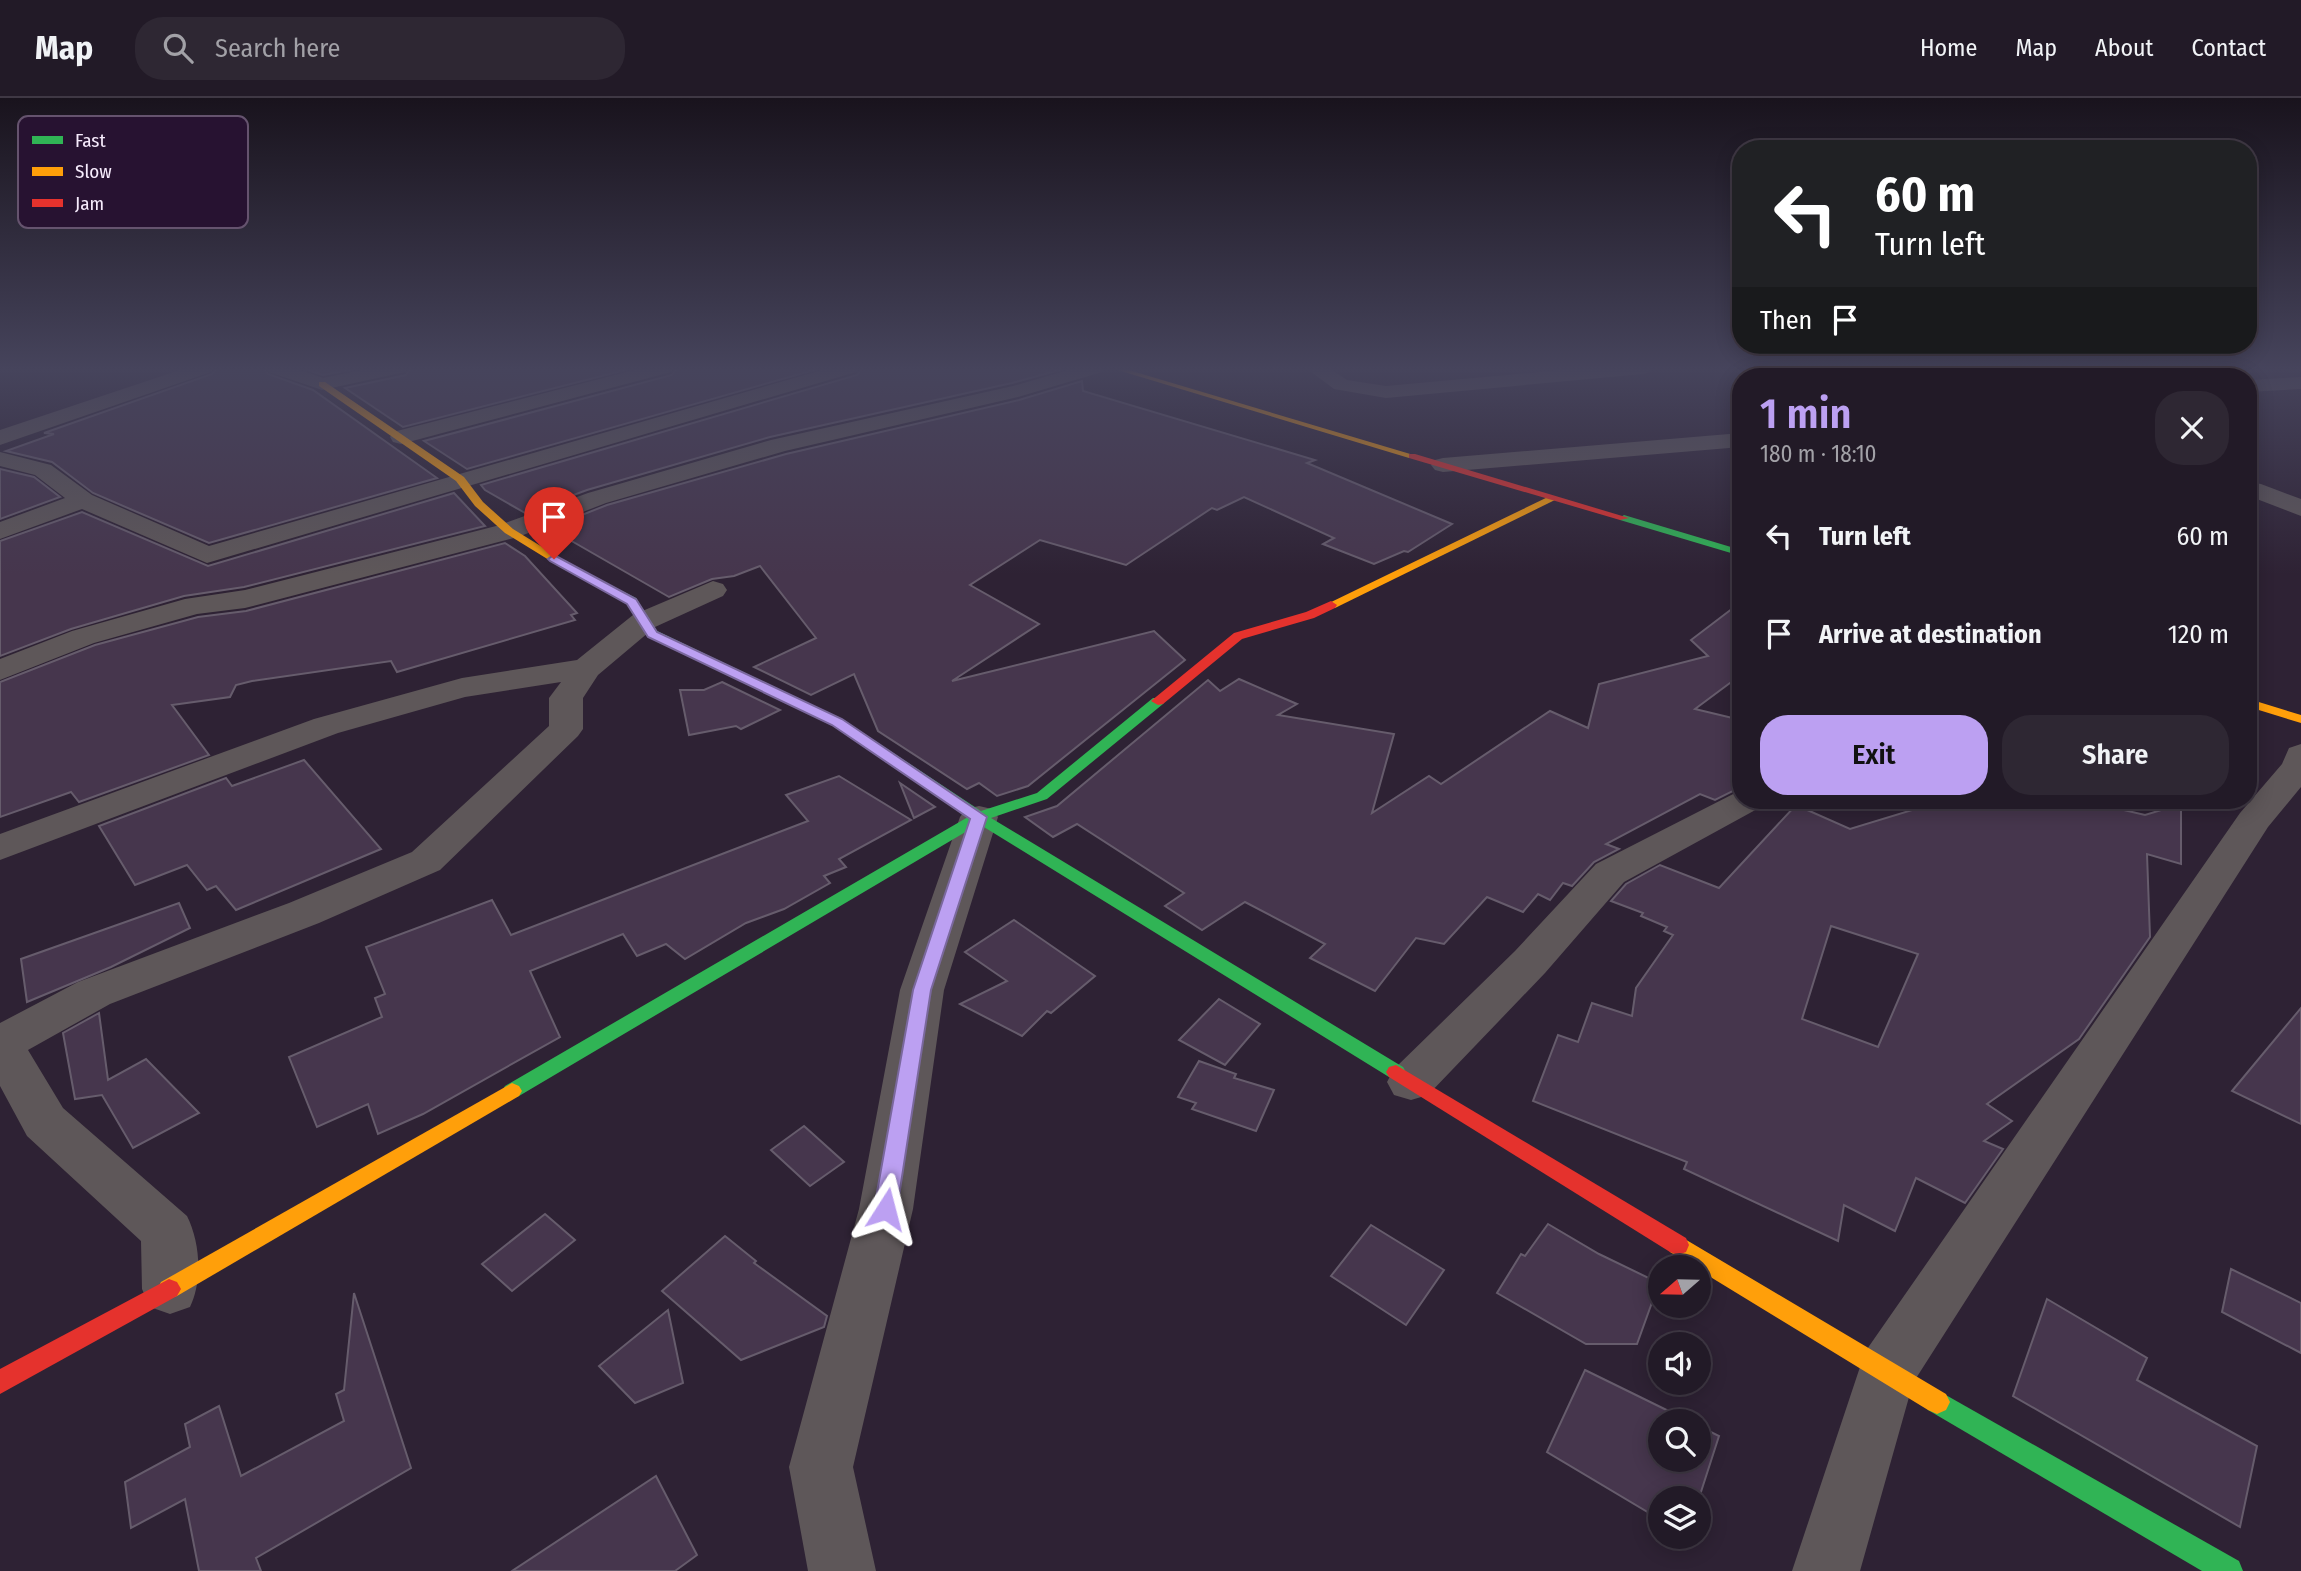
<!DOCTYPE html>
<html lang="en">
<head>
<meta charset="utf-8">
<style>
  body { margin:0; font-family:"Fira Sans Condensed",sans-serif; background:#2e2733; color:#f1f3f6; height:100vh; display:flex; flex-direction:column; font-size:26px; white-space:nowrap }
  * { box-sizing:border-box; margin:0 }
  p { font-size:23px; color:#a2a1a7 }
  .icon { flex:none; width:38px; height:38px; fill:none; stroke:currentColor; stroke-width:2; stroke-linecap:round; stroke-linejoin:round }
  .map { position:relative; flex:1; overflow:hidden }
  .drawer { position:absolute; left:1732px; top:270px; width:525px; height:441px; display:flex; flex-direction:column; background:#221a27; border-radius:28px; box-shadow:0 4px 18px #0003,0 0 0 2px #3f3844 }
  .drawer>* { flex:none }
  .guide { position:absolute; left:1732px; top:42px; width:525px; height:214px; border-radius:28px; box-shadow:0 4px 18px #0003,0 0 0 2px #3f3844; background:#202124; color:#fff; overflow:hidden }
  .needle { width:46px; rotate:250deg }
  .fabs { position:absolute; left:1648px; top:1157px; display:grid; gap:14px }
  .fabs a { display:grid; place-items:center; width:63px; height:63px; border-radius:50%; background:#221a27; box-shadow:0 4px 18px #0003,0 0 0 2px #3f3844; font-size:35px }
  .pin { position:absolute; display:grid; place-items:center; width:60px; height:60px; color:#fff; margin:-72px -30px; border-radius:50% 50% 50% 0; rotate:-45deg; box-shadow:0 0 7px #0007 }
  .pin .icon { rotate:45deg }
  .me { position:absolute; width:77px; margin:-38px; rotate:9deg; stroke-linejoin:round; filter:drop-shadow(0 0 5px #0008) }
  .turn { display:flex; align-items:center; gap:24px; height:147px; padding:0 28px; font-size:32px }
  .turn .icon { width:91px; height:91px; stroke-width:2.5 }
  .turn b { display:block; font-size:49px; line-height:60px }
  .then { display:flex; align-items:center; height:66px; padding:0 28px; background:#0003; gap:14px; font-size:26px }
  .round { display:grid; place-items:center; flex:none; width:74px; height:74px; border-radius:28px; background:#2e2733 }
  .head { display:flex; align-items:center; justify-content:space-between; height:119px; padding:0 28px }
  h1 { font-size:42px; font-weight:600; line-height:52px; color:#bca0f2 }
  .action { display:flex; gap:14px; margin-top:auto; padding:14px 28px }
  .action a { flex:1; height:80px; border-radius:28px; background:#bca0f2; color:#111; font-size:28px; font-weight:600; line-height:80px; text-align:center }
  .action a+a { background:#2e2733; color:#f1f3f6 }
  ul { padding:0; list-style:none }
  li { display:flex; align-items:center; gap:21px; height:98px; padding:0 28px }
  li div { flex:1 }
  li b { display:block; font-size:26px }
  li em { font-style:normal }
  header { display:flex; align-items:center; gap:42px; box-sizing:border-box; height:98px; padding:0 35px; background:#221a27; border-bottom:2px solid #3f3844 }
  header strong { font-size:33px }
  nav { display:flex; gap:38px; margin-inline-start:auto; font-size:24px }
  .search { width:490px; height:63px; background:#2e2733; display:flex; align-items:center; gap:18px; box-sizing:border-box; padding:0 24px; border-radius:28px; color:#a2a1a7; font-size:26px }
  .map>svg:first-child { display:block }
  .building { fill:#46364d; stroke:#665c6c; stroke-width:2; fill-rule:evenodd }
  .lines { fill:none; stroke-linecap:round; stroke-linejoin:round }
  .lane { fill:#5e5759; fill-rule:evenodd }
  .street { fill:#5e5759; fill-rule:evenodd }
  .fast { fill:#30b455; fill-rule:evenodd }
  .slow { fill:#ff9f0a; fill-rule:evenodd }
  .jam { fill:#e5322d; fill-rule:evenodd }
  .route { fill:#bca0f2; stroke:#7a689d; stroke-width:2 }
  .key { fill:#271231; stroke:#65536e; stroke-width:2 }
  .key-label { font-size:19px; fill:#f6ebfc }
</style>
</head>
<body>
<header>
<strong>Map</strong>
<div class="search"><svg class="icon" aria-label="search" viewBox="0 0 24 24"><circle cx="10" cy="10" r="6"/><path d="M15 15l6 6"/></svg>Search here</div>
<nav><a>Home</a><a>Map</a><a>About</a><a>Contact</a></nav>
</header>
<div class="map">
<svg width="2301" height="1473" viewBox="0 0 2301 1473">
  <rect width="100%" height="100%" fill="#2e2234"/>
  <g class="building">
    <polygon points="217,270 263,270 268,276 313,292 437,380 209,445 93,395 52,364 6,353 54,336 44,335 212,276"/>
    <polygon points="301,270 361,270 323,277"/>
    <polygon points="411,270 633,270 403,329 345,290 406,277"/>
    <polygon points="677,270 821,270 467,371 424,343 672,277"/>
    <polygon points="862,270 1067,270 1012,285 770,339 587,392 525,415 485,392 481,387 857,277"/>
    <polygon points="1082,283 1083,293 1315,362 1307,365 1452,426 1408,454 1404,453 1374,466 1323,446 1334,440 1244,399 1217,412 1212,410 1126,467 1040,442 970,487 1039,526 952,583 1154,533 1185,562 1028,688 997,698 979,685 967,691 878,633 854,576 811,597 754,569 816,540 760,468 734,478 712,481 669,499 549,430 607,407 786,356 1019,302"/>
    <polygon points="0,371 34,379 60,399 0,421"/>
    <polygon points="454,395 485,428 244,489 184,498 71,531 0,558 0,443 82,414 208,468"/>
    <polygon points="505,445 525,458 577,515 571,517 575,522 397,574 391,563 252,583 236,587 230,599 172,607 209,657 79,704 71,694 0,719 0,584 95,547 198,519 246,513"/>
    <polygon points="1741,504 1741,588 1734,582 1695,611 1741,622 1741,689 1715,702 1700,696 1606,746 1619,751 1594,764 1572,788 1563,785 1550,802 1538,796 1523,814 1487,799 1444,846 1416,840 1375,893 1310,860 1325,846 1245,804 1202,832 1165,808 1184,795 1077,726 1053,739 1025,719 1057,708 1208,582 1220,593 1239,581 1297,606 1278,617 1394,636 1372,715 1429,678 1441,686 1550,613 1588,630 1599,586 1708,558 1691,542"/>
    <polygon points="722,584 780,612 741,631 736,628 689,637 680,592 704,592"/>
    <polygon points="304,662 381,751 236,812 216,788 207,792 187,767 135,787 99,728 226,680 232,688"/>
    <polygon points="839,678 911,722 839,761 846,769 824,778 830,785 784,811 746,825 685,861 666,846 637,858 623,836 530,873 560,939 423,1016 378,1036 368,1006 317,1029 289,959 382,919 375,900 385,896 366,849 492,802 511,837 808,723 786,697"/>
    <polygon points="900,685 935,709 914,720"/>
    <path d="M 1980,702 L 2081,702 L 2145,717 L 2181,706 L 2181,766 L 2147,756 L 2150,839 L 2079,941 L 1987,1006 L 2012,1023 L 1984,1043 L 2003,1051 L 1965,1105 L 1916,1080 L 1895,1133 L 1844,1107 L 1838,1143 L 1684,1071 L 1687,1064 L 1533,1003 L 1558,937 L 1578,944 L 1592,905 L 1632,918 L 1636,890 L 1673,837 L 1664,833 L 1667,829 L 1641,818 L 1643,815 L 1611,803 L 1626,786 L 1660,767 L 1719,790 L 1796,707 L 1850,731 L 1935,705 L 1941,709 ZM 1831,828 L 1918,856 L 1878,949 L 1802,921 Z"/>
    <polygon points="179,805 190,830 111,869 27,904 21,861"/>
    <polygon points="1014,822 1095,878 1051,915 1047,913 1022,938 960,906 1007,883 965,854"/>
    <polygon points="1219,901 1260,926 1225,967 1179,942"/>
    <polygon points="2301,910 2301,1026 2232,993"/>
    <polygon points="99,915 108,982 146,961 199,1015 133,1050 102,997 75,1001 63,935"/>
    <polygon points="1199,963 1236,976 1234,980 1274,992 1256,1033 1192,1011 1196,1005 1178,999"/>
    <polygon points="804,1028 844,1064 810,1088 771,1052"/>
    <polygon points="545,1116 575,1142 512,1193 482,1166"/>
    <polygon points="1548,1126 1599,1156 1659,1185 1637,1246 1586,1246 1497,1195 1521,1156 1525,1158"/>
    <polygon points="1371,1127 1444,1172 1406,1227 1331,1178"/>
    <polygon points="725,1138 756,1163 754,1165 827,1218 824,1229 741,1262 662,1193"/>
    <polygon points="2231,1171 2301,1205 2301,1255 2222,1214"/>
    <polygon points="354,1195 411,1370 256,1460 261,1473 199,1473 185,1401 131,1430 125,1384 190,1349 185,1326 219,1308 241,1378 344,1323 336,1296 344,1292"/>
    <polygon points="2047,1201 2147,1260 2137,1282 2257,1348 2240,1429 2013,1298"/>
    <polygon points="668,1212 683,1285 635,1305 599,1268"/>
    <polygon points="1585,1272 1689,1323 1661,1323 1661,1362 1699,1362 1699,1328 1719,1338 1699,1400 1661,1400 1661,1422 1547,1354"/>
    <polygon points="656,1378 697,1457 675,1473 512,1473"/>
  </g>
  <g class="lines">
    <polygon class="lane" points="2022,270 2039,270 2056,278 2039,278"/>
    <g class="street">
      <polygon points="186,270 214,270 211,274 0,347 0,332"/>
      <polygon points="266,270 294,270 323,280 372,270 408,270 405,274 322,292 269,274"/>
      <polygon points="642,270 674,270 671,274 401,346 393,344 390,339 393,334"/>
      <polygon points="829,270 859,270 856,274 207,465 82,411 0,441 0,424 65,400 35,377 0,368 0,354 51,367 92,397 209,448"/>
      <polygon points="1075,270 1105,270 1102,274 1018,299 785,353 606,405 518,439 245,510 197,516 94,545 0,582 0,561 72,533 185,501 245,492 500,427 588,395 771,342 1013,288"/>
      <polygon points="1306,270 1329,270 1347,282 1386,288 1583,270 1653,270 1650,274 1643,276 1386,300 1334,291"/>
      <polygon points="2301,279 2301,291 2249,294 2249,282"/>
      <polygon points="1741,335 1741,349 1443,374 1435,372 1431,367 1435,362 1443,360"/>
      <polygon points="2249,384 2261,386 2301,401 2301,418 2249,398"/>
      <path d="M 713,483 L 723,486 L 727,492 L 723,498 L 655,529 L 598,577 L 583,600 L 583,631 L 578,638 L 440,772 L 319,825 L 110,906 L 28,952 L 63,1010 L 187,1118 C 200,1144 203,1182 190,1209 L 170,1216 L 150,1209 L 142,1191 L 141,1143 L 27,1038 L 0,988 L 0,925 L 78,884 L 289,805 L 412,754 L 549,628 L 549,600 L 561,584 L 465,599 L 338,635 L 0,762 L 0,736 L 314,621 L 462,580 L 577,562 L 633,517 Z"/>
      <polygon points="2301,646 2301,689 2268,729 1913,1285 1860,1473 1792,1473 1865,1254 2240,715 2282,666 2289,650"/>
      <polygon points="1741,692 1741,702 1765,702 1759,710 1624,784 1545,875 1428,997 1411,1002 1394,997 1387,984 1394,971 1515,853 1596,766"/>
      <polygon points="979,708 992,711 998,719 944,892 913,1111 853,1369 876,1473 808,1473 789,1369 859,1111 900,892 960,719 966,711"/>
    </g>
    <g class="fast">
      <polygon points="1624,417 1741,452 1741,458 1620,422 1619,420"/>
      <polygon points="566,465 636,500 657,533 842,621 981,713 1037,695 1153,600 1163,600 1165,603 1163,606 1047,701 991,720 1403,969 1406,974 1403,979 1396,981 1389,979 979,726 519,998 512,1001 505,998 502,993 505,988 968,719 832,627 648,539 627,505 562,470 560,468"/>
      <polygon points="1937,1292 2239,1463 2243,1473 2202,1473 1928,1312 1924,1304 1928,1296"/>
    </g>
    <g class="slow">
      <polygon points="1111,270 1122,270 1417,358 1409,360"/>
      <polygon points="319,284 325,284 464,379 483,404 513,431 570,466 570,470 562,470 505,435 475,408 456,383 319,288"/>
      <polygon points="1550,398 1559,400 1335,510 1327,510 1325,507"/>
      <polygon points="2249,601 2301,617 2301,625 2249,609"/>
      <polygon points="512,985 519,988 522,993 519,998 177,1198 169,1201 161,1198 157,1191 161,1184"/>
      <polygon points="1678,1137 1946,1296 1950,1304 1946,1312 1937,1316 1928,1312 1699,1172 1699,1169 1695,1169 1670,1154 1667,1147 1670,1140"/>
    </g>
    <g class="jam">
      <polygon points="1409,356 1415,356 1629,420 1620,422 1409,360"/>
      <polygon points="1331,503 1337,507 1335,510 1314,520 1242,541 1163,606 1158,607 1151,603 1234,535 1306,514"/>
      <polygon points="1396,967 1686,1140 1689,1147 1686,1154 1678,1157 1670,1154 1389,979 1386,974 1389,969"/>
      <polygon points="169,1181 177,1184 181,1191 177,1198 0,1296 0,1271"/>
    </g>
  </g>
  <linearGradient id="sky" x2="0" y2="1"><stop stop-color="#19131d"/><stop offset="0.57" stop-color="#46445c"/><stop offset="1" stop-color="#46445c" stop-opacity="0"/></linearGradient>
  <rect width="2301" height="476" fill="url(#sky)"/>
  <polygon class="route" points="554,457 636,501 657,534 842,621 987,719 931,892 897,1111 893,1117 886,1120 878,1117 874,1111 913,892 970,721 832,627 648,539 627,506 550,463 548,461"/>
  <rect x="18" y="18" width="230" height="112" rx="10" class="key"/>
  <rect x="32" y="38" width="31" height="8" fill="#30b455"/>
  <rect x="32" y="69" width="31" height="9" fill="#ff9f0a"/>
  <rect x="32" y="101" width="31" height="8" fill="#e5322d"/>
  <g class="key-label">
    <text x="75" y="49">Fast</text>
    <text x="75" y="80">Slow</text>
    <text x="75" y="112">Jam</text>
  </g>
</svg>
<div class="fabs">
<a><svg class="needle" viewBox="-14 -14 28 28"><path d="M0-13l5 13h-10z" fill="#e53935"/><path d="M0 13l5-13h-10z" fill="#a2a1a7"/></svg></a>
<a><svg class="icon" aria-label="sound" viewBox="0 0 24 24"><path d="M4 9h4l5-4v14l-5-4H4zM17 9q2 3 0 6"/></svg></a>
<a><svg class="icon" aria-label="search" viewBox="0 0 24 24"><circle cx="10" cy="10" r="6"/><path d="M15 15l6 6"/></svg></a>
<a><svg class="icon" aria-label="layers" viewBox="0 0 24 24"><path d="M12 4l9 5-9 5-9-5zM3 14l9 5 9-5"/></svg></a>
</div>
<div class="pin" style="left:554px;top:461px;background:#d93025"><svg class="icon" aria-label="arrive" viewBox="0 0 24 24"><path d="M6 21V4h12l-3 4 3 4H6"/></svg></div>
<svg class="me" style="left:886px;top:1111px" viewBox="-20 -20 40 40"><path d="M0-17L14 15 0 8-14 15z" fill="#bca0f2" stroke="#fff" stroke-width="4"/></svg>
<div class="guide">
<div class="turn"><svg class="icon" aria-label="left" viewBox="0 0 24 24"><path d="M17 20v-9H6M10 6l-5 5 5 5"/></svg><div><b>60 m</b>Turn left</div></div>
<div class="then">Then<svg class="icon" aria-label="arrive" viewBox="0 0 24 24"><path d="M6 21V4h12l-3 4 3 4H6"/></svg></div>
</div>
<section class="drawer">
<div class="head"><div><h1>1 min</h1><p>180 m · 18:10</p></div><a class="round"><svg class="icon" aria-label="close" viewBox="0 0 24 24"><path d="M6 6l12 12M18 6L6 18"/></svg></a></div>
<ul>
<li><svg class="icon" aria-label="left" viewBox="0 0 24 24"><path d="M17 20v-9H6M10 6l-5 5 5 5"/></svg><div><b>Turn left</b></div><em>60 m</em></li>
<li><svg class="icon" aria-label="arrive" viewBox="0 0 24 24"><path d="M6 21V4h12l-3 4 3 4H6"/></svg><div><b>Arrive at destination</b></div><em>120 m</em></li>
</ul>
<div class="action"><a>Exit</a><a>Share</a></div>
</section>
</div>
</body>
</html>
